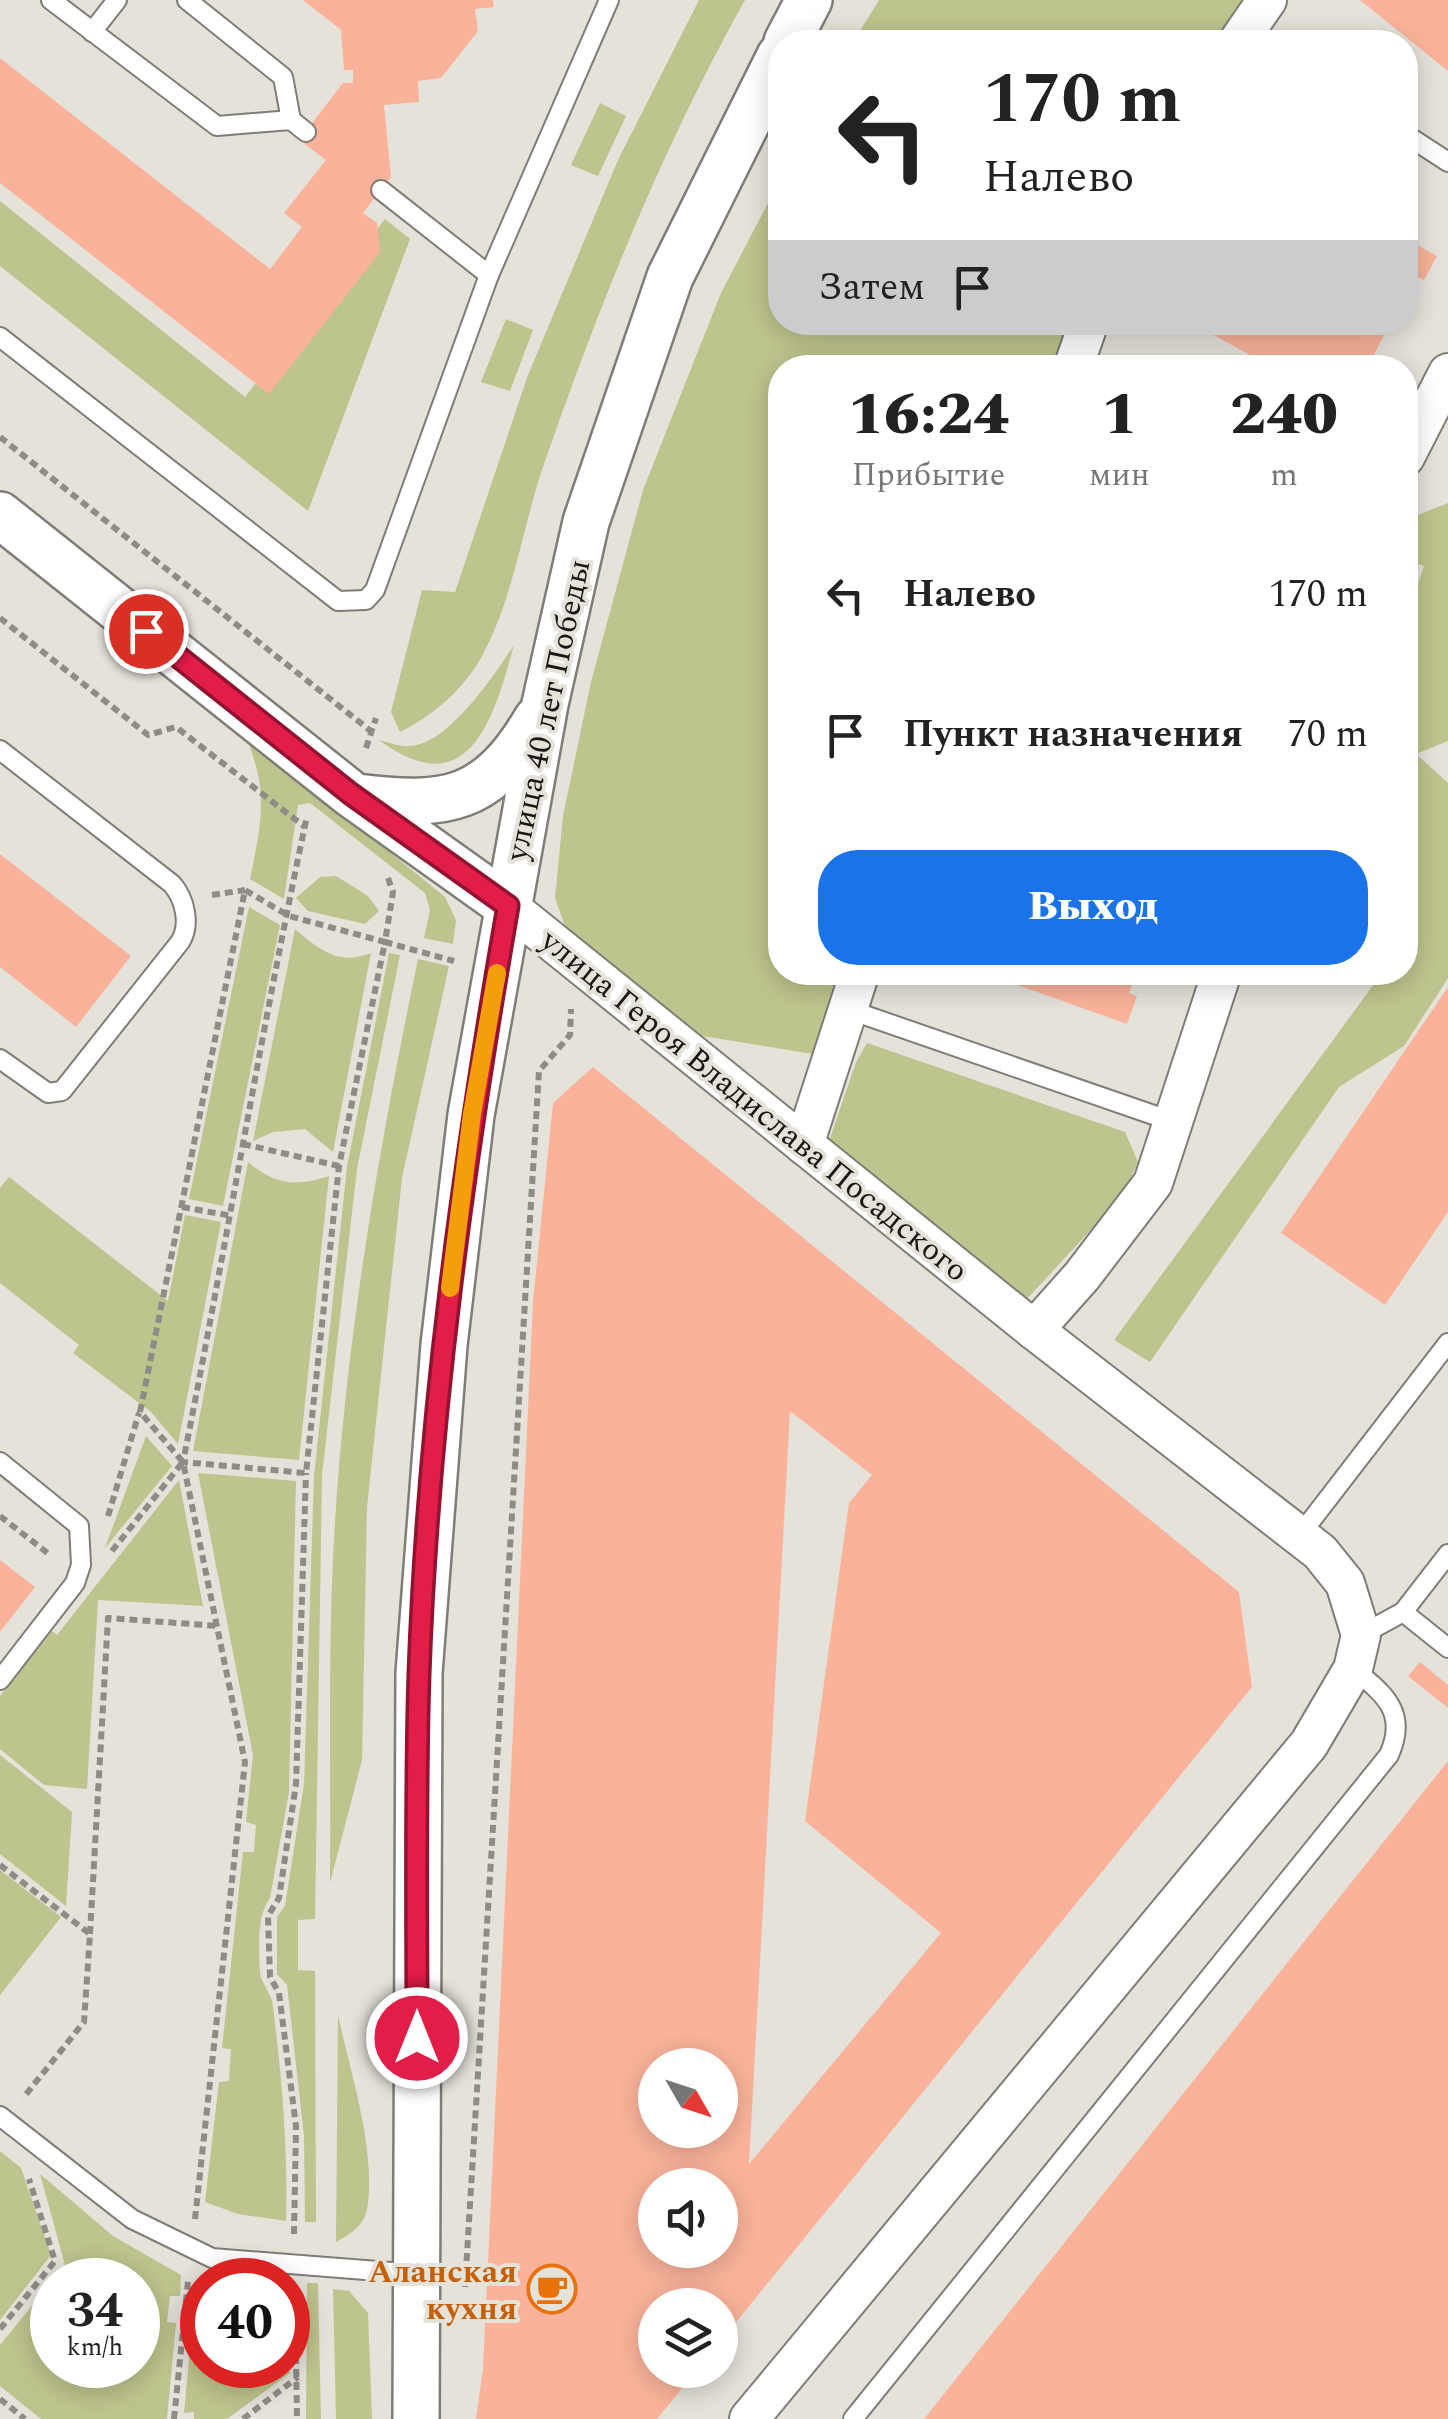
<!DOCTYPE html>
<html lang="ru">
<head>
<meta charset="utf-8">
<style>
  body { margin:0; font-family:Spectral,serif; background:#f6f6f6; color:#222; height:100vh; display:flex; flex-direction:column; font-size:38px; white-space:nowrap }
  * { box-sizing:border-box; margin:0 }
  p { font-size:32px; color:#767676 }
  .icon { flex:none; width:55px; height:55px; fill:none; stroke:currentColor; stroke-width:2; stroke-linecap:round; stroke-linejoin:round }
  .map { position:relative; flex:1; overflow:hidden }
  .sheet { position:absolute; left:768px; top:355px; width:650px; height:630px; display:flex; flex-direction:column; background:#fff; border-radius:40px; box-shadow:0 5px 25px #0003 }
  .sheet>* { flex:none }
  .banner { position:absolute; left:768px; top:30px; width:650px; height:305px; border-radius:40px; box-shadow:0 5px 25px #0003; background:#fff; color:#222; overflow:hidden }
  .needle { width:65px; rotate:129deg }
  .buttons { position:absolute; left:638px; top:2048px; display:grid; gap:20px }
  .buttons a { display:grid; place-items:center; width:100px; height:100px; border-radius:50%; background:#fff; box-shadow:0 5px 25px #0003; font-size:50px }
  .speed { position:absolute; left:30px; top:2258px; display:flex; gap:20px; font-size:50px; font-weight:700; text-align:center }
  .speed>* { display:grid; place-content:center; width:130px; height:130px; border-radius:50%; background:#fff; box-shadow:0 5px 25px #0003; line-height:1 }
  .speed small { font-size:25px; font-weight:400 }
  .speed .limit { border:15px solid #d22; background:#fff; color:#111 }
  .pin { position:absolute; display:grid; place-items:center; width:85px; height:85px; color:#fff; margin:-42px; border:5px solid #fff; border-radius:50%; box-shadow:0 2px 10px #0007 }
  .me { position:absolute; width:110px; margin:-55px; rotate:0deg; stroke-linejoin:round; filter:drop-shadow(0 0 8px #0008) }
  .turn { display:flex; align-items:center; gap:35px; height:210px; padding:0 50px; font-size:45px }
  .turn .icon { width:130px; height:130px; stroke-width:2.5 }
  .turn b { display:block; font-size:70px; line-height:85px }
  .then { display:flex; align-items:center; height:95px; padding:0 50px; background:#0003; gap:20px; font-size:38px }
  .eta { display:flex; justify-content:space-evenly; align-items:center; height:170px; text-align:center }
  .eta b { font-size:60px; font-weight:800; line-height:70px }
  .action { display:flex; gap:20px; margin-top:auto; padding:20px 50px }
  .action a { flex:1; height:115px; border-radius:40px; background:#1a73e8; color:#fff; font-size:40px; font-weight:800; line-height:115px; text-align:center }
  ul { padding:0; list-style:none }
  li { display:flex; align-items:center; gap:30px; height:140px; padding:0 50px }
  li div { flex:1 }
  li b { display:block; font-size:38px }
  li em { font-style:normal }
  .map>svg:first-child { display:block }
  .green { fill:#bec48d }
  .building { fill:#fab39a; fill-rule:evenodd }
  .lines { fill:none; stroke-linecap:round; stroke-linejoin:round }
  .service-casing { stroke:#7f7d76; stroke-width:22 }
  .minor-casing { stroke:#7f7d76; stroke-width:42 }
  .tertiary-casing { stroke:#7f7d76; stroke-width:50 }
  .path { stroke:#8e8c87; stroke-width:6; stroke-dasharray:8 5; stroke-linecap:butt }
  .service { stroke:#fff; stroke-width:18 }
  .minor { stroke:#fff; stroke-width:38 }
  .tertiary { stroke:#fff; stroke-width:45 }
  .route-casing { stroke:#92132f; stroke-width:25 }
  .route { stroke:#e11d48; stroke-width:18 }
  .slow { stroke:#f59e0b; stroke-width:18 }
  .labels { text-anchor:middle; stroke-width:8; stroke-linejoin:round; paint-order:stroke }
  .street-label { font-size:32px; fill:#181715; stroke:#e5e2da }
  .food-label { font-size:32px; font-weight:bold; fill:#c56008; stroke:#e5e2da; text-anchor:end }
</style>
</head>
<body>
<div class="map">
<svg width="1448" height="2419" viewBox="0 0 1448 2419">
  <rect width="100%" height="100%" fill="#e5e2da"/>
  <g class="green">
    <path d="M 699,0 L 745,0 C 662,148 601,301 545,461 C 523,523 514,598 482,656 C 464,689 433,716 400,732 L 391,712 L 422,590 L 455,592 L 528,375 L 618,160 Z"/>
    <polygon points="879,0 1242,0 1215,42 853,42"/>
    <polygon points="600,103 626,116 598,176 571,165"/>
    <polygon points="780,180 780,322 1067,323 1052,367 780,368 780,972 841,973 813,1054 696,1035 569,937 555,898 563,816 591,682 643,490 721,293"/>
    <polygon points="0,201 245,397 385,219 410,239 308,511 0,266"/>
    <polygon points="506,319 533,330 510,391 481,382"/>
    <polygon points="1448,503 1448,741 1416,754 1448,783 1448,978 1404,1046 1339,1087 1150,1362 1114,1340 1382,973 1405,972 1405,941 1417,924 1405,905 1405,620 1424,566 1405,559 1405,520"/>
    <path d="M 514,645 C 494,718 469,807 379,740 C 388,742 400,747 410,746 C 448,745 495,674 514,645 Z"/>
    <path d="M 245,734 L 445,897 L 456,920 L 453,944 L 424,938 L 430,910 L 425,893 L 310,803 L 298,805 L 284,899 L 250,879 C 262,820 269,792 245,734 Z"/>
    <polygon points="336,876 368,896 379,911 365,924 308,911 296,898 320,877"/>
    <polygon points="249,907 280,925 223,1206 189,1199"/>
    <path d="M 295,929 C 320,950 339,966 371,953 L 333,1152 L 305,1129 L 273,1132 L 253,1141 Z"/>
    <polygon points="389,953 400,955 357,1169 322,1475 315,1919 298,1920 298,1970 315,1971 316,2222 305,2222 304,2136 287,1985 277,1974 277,1917 285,1906 304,1784 314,1476 347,1167"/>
    <path d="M 418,959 L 449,966 L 402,1178 L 367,1507 L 362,1760 L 330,1883 C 331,1775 328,1666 333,1558 C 343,1355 377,1157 418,959 Z"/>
    <polygon points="867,1043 1125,1132 1138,1162 1122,1196 1026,1300 828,1144 856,1062"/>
    <path d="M 248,1162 C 275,1185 295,1187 329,1176 L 299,1460 L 193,1451 Z"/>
    <polygon points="9,1177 168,1301 185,1215 221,1222 178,1444 151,1412 73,1353 79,1345 0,1283 0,1188"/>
    <polygon points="146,1436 172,1466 105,1548"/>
    <path d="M 198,1473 L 296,1481 L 289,1792 L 270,1898 C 256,1917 259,1948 260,1972 C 261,1984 272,1993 273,2007 C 282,2079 288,2148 286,2221 L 238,2214 L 205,2202 L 219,2082 L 229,2081 L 231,2049 L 222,2048 L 243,1852 L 254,1852 L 256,1825 L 246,1822 L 253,1755 Z"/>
    <polygon points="179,1480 203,1606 98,1600 87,1789 44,1785 0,1749 0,1696 52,1631 57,1635"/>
    <polygon points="0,1755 72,1812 66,1906 0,1854"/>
    <polygon points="0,1870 61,1917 0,1995"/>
    <path d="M 338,2015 C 350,2071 377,2153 367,2209 C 364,2226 349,2235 336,2242 Z"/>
    <polygon points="0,2151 21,2168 51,2255 0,2320"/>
    <polygon points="40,2174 113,2236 181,2275 180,2296 170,2296 167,2322 176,2323 167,2419 41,2419 0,2386 0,2345 52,2281 52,2365 138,2365 138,2280 54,2280 65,2265"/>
    <polygon points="307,2283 318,2283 321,2419 306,2419"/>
    <polygon points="333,2289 349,2291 368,2313 372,2419 336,2419"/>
    <polygon points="193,2316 202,2321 202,2365 288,2363 290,2373 227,2419 194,2419 194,2412 184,2413"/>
  </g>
  <g class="building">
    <polygon points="303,0 493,0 494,7 475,9 478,31 441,78 418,81 419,102 384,105 391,177 363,213 377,223 380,252 269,394 0,183 0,58 270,269 302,227 284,213 326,160 299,140 343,83 353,83 353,70 344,70 341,30"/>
    <polygon points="1360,0 1448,0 1448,71"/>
    <polygon points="1405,238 1437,256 1424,280 1416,276 1405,296"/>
    <polygon points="1190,322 1391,322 1367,368 1274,368"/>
    <polygon points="0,854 131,956 76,1027 0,967"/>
    <polygon points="1137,972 1129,993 1137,996 1127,1024 984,973"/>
    <polygon points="1448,987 1448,1212 1385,1305 1281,1233"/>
    <path d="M 593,1067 L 1239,1592 L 1252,1687 L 720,2342 L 720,2305 L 655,2305 L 655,2370 L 697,2370 L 657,2419 L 476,2419 L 483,2368 L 533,1302 L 553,1103 ZM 790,1411 L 872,1475 L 849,1503 L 805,1821 L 941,1933 L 749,2164 ZM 655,2065 L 720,2065 L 720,2130 L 655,2130 ZM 655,2185 L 720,2185 L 720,2250 L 655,2250 Z"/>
    <polygon points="0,1560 35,1587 0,1632"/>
    <polygon points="1420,1662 1448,1685 1448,1708 1408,1676"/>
    <polygon points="1448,1761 1448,2419 924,2419"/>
  </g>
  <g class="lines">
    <g class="service-casing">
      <g id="service">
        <polyline points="51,0 217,126 291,120 306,132"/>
        <polyline points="187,0 283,77 291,120"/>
        <polyline points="92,32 117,0"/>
        <polyline points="1405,134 1448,162"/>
        <polyline points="381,190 489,275"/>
        <polyline points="0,337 338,601 366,600 375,590 489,275 609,0"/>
        <path d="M 0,750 L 172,884 C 185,899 191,925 180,942 L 62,1091 L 48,1093 L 0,1059"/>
        <polyline points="847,1009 1171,1121"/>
        <polyline points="0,1462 79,1526 81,1565 75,1583 0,1680"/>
        <polyline points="1300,1535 1448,1343"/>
        <polyline points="1403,1612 1448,1648"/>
        <polyline points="1361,1635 1403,1612 1448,1554"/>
        <polyline points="0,2116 132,2219 212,2258 416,2274"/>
        <path d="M 853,2419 L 1389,1755 C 1408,1713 1385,1694 1353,1669"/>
      </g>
    </g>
    <g class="minor-casing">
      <g id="minor">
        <polyline points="1238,42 1267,0"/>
        <polyline points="1073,368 1089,322"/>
        <polyline points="1405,457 1448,373"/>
        <polyline points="508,906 1034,1330 1320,1552 1345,1583 1361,1635 1353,1669 1309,1744 749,2419"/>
        <polyline points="804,1145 860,972"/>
        <polyline points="1034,1330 1082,1276 1153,1183 1222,972"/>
      </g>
    </g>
    <g class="tertiary-casing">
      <g id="tertiary">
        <polyline points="787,42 809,0"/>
        <polyline points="0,515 351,794 508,906"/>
        <path d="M 357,797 C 448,808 488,802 537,719"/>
        <polyline points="416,2419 419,1673 444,1345 471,1115 545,704 586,522 670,277 780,56"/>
      </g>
    </g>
    <g class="path">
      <polyline points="0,437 372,732"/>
      <polyline points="0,618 148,735 176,727 305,827"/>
      <polyline points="366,748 376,718"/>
      <polyline points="388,878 393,892 385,942 454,961"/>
      <polyline points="212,895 245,890"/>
      <polyline points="243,1144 339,1166"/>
      <polyline points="182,1207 232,1216"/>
      <polyline points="0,1516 50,1555"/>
      <polyline points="108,1516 139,1413"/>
      <polyline points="112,1551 182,1463"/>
      <polyline points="0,1865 90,1934 84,2022 23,2098"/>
      <polyline points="90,1934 108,1618 219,1626"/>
      <path d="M 195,2219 L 245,1762 L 183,1462 L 140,1412 L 245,890 L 289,916 L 385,942 L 339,1166 L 306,1473 L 183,1462 C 226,1247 261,1031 307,816"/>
      <polyline points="294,2234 296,2126 279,1993 270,1977 268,1916 279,1898 296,1784 306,1473"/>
      <polyline points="465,2287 539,1071 570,1035 571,1009"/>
      <polyline points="295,2291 297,2419"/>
      <polyline points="186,2303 202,2313"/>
      <polyline points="0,2329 55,2261 29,2179"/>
      <polyline points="0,2399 25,2419"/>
      <polyline points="174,2419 188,2281"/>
      <polyline points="243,2419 298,2377"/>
    </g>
    <use href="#service" class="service"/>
    <use href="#minor" class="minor"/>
    <use href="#tertiary" class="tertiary"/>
  </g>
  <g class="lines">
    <g class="route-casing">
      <path id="route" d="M 146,631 L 351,794 L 508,906 C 464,1160 428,1416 419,1674 C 415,1795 417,1917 417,2038"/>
    </g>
    <use href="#route" class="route"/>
    <polyline class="slow" points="450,1288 472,1114 497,973"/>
  </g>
  <defs>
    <g id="cafe-ring" transform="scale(2.5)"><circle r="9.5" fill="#e5e2da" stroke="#e8710a" stroke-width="1.5"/><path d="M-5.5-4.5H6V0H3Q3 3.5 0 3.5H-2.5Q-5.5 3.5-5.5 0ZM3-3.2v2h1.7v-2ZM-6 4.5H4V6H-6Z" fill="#e8710a"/></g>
  </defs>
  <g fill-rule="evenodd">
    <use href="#cafe-ring" x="552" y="2289"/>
  </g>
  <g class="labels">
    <g class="street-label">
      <text transform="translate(547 710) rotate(-78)" y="11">улица 40 лет Победы</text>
      <text transform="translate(755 1105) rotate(39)" y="11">улица Героя Владислава Посадского</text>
    </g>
    <g class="food-label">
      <text x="517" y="2282">Аланская<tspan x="517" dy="37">кухня</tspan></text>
    </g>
  </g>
</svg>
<div class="buttons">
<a><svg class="needle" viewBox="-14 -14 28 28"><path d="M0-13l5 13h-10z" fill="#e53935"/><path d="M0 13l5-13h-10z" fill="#767676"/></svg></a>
<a><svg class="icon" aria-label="sound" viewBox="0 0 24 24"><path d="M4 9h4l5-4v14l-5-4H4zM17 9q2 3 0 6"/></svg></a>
<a><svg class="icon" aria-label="layers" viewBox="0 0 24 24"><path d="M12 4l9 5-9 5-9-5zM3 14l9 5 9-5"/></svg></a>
</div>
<div class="speed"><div>34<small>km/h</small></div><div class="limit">40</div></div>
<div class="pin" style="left:146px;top:631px;background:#d93025"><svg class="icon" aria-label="arrive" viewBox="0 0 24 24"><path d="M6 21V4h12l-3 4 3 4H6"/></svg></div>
<svg class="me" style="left:417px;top:2038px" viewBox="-20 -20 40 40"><circle r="17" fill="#e11d48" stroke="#fff" stroke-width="3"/><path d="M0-11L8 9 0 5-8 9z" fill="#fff"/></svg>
<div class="banner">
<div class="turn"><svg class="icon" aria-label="left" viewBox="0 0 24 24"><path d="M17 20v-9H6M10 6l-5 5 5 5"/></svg><div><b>170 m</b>Налево</div></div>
<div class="then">Затем<svg class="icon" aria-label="arrive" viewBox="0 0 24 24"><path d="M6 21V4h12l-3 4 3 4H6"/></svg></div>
</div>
<section class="sheet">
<div class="eta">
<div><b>16:24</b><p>Прибытие</p></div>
<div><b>1</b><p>мин</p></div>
<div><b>240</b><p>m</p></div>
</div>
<ul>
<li><svg class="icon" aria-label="left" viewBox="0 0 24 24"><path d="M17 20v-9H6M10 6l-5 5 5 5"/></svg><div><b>Налево</b></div><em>170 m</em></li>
<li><svg class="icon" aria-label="arrive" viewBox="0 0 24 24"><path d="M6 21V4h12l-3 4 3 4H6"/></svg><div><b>Пункт назначения</b></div><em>70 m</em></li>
</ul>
<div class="action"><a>Выход</a></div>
</section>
</div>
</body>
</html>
